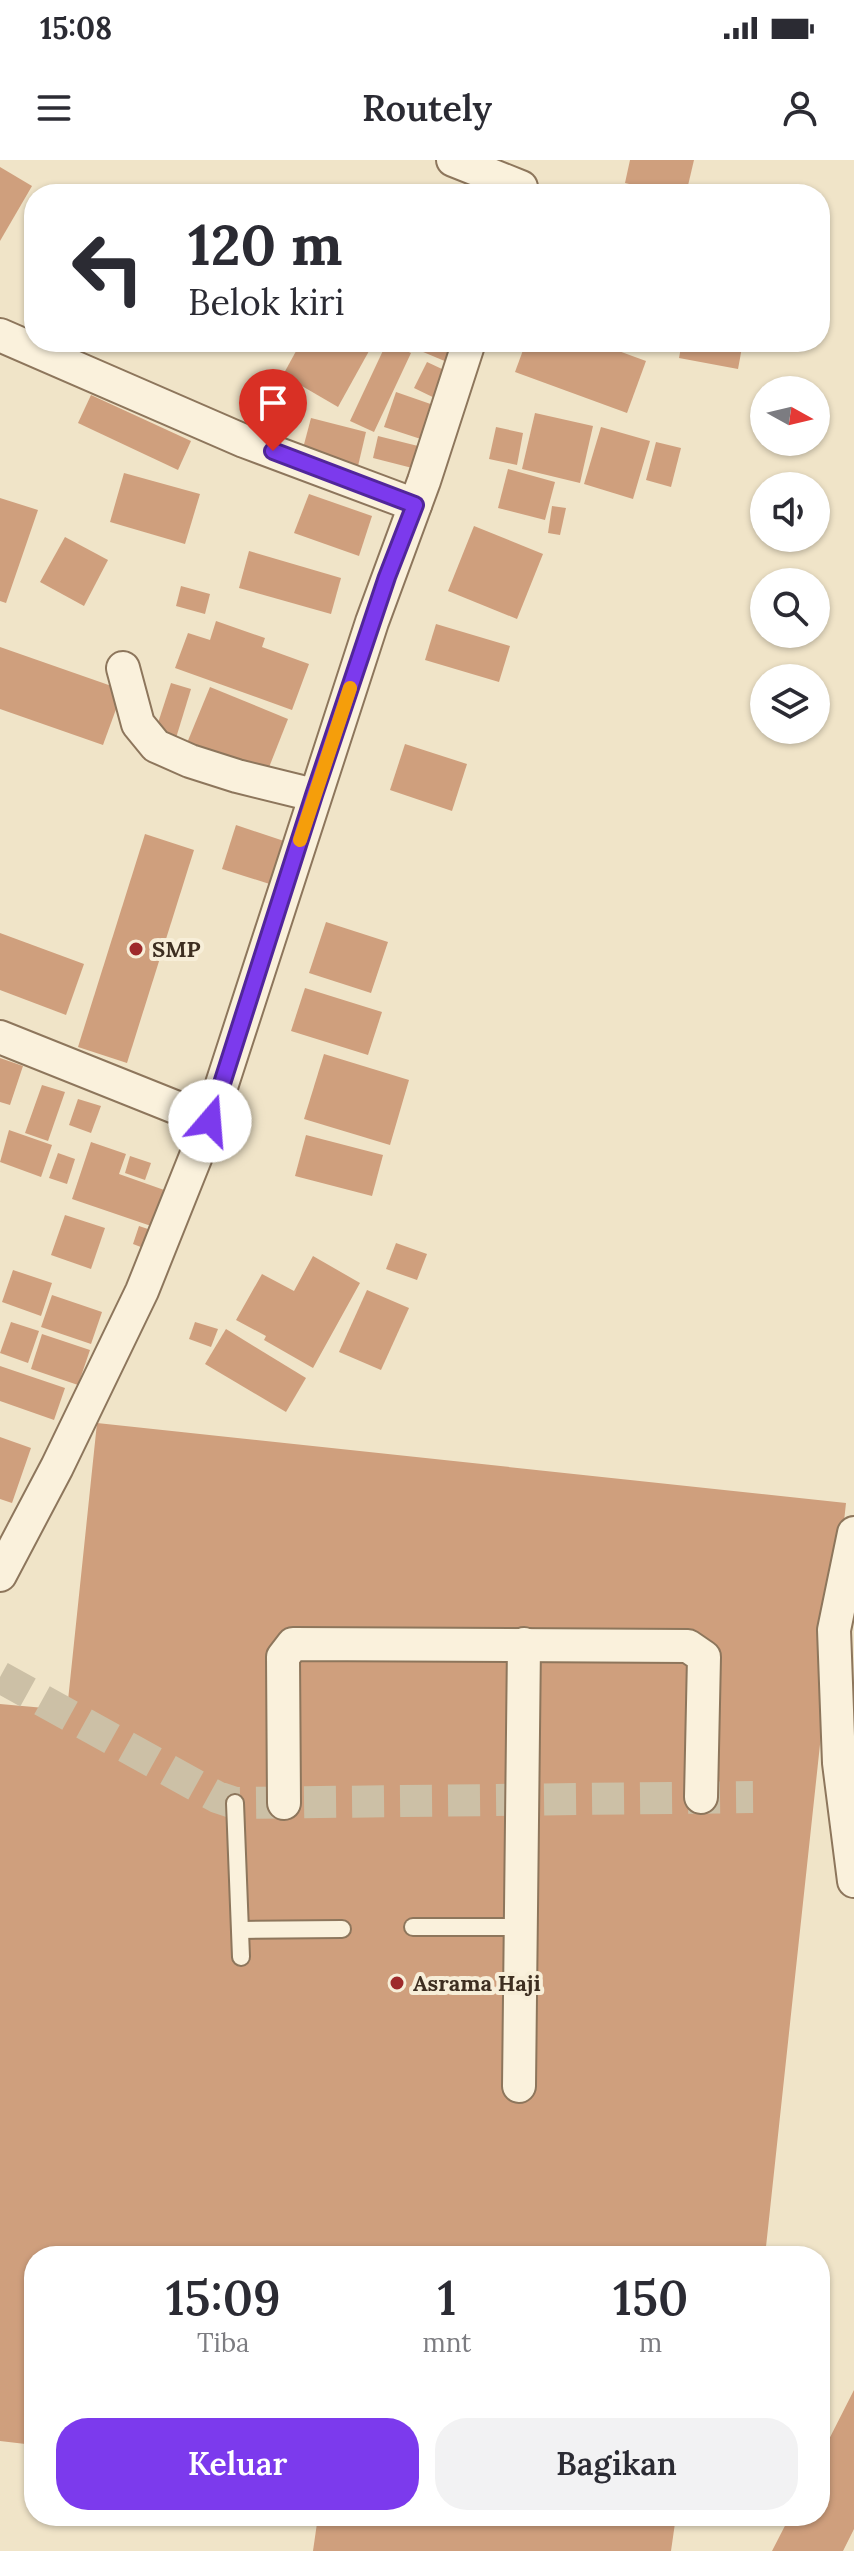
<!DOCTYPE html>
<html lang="id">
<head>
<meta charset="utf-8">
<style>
  body { margin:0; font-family:Lora,serif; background:#f2f2f3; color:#2b2b33; height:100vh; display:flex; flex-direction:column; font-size:30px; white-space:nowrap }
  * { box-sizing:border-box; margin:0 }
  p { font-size:26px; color:#7c7c81 }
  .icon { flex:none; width:44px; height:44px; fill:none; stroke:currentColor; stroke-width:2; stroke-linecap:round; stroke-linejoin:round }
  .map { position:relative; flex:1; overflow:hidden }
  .drawer { position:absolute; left:24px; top:2086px; width:806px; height:280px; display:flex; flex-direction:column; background:#fff; border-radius:32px; box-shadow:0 2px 6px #0004 }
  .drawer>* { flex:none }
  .banner { position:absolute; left:24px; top:24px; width:806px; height:168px; border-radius:32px; box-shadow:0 2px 6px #0004; background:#fff; color:#2b2b33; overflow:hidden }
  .needle { width:52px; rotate:98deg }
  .controls { position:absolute; left:750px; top:216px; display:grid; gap:16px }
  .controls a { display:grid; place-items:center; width:80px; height:80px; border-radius:50%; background:#fff; box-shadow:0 2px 6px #0004; font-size:40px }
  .pin { position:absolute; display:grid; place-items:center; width:68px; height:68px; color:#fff; margin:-82px -34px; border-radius:50% 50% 50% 0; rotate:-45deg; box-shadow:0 0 8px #0007 }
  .pin .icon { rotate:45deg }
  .me { position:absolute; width:88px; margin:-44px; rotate:18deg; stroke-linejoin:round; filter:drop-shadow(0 0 6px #0008) }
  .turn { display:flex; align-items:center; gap:28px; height:168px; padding:0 32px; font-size:36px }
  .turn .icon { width:104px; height:104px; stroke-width:2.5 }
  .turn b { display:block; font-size:56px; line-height:68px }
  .eta { display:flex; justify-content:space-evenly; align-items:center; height:136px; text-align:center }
  .eta b { font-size:48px; font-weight:600; line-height:56px }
  .button { display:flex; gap:16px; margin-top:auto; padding:16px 32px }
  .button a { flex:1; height:92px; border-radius:32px; background:#7c3aed; color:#fff; font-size:32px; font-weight:600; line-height:92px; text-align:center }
  .button a+a { background:#f2f2f3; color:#2b2b33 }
  .status { display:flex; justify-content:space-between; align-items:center; height:56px; padding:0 40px; background:#fff; direction:ltr }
  .status svg { height:22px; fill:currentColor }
  header { display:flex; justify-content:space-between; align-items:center; height:104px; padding:0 32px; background:#fff; font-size:36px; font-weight:600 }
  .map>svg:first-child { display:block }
  .building { fill:#cf9f7d }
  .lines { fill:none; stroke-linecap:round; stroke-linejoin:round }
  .street-tunnel { stroke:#ccc0a6; stroke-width:32; stroke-dasharray:32 16; stroke-linecap:butt }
  .lane-casing { stroke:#8d765c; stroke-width:20 }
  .street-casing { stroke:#8d765c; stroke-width:36 }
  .lane { stroke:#faf1dc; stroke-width:16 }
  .street { stroke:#faf1dc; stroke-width:32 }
  .route-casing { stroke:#51269a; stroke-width:20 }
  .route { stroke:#7c3aed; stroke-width:14 }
  .slow { stroke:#f59e0b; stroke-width:14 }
  .poi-dot { fill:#9e2a2b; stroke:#f7eed8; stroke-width:3 }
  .labels { text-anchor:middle; stroke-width:8; stroke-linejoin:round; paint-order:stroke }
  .poi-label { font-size:22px; font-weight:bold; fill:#3d2e20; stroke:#f7eed8; text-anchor:start }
</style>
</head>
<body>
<div class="status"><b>15:08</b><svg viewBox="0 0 49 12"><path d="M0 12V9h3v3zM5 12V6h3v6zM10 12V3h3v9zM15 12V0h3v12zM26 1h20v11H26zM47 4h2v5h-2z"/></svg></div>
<header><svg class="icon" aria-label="menu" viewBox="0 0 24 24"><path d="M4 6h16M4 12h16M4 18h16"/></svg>Routely<svg class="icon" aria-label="person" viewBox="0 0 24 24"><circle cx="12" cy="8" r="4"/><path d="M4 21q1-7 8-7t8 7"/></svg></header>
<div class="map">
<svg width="854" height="2391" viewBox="0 0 854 2391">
  <rect width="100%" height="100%" fill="#f0e4c8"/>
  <g class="building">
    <polygon points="630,0 694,0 686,34 671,34 625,23"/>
    <polygon points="0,7 32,26 0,81"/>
    <polygon points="301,182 374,182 338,247 283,215"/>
    <polygon points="387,182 411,193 374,272 350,261"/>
    <polygon points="419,182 455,182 447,202 416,189"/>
    <polygon points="526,182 594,182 646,201 627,253 515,212"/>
    <polygon points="682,182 743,182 738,209 679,198"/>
    <polygon points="427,202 457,216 445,243 414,228"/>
    <polygon points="396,232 445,249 433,283 384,267"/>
    <polygon points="91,235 191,281 178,310 78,263"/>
    <polygon points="535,253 593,266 580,323 522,309"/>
    <polygon points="311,258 366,272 358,306 302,292"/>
    <polygon points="496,267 523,273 517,305 489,299"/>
    <polygon points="601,267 650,281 633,339 584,324"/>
    <polygon points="378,276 430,289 424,311 373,298"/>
    <polygon points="656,282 681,288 671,327 646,320"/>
    <polygon points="508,309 555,322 545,360 498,348"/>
    <polygon points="124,313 200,334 185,384 110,362"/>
    <polygon points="309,334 372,356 359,396 294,373"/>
    <polygon points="0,338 38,350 6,443 0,441"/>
    <polygon points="552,346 566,348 560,375 548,373"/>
    <polygon points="474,366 543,394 517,459 448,431"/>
    <polygon points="65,377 108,400 84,446 40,422"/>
    <polygon points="249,391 341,418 331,454 239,428"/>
    <polygon points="181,426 210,434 205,454 176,446"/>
    <polygon points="216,461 265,478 262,487 309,504 292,550 175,508 188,473 210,480"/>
    <polygon points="436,464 510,486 499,522 425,500"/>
    <polygon points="0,487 123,530 103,585 0,549"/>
    <polygon points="171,523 191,529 176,578 155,572"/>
    <polygon points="210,527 288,559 266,615 187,583"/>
    <polygon points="405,584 467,604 452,651 390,630"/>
    <polygon points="236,665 293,684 279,727 222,709"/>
    <polygon points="145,674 194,690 127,903 78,887"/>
    <polygon points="326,762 388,782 371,833 309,813"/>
    <polygon points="0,773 84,804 66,855 0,830"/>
    <polygon points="305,828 382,852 368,895 291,871"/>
    <polygon points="324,894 409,920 390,985 304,959"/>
    <polygon points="0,898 23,906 10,945 0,942"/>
    <polygon points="42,925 65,932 48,981 25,973"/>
    <polygon points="78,939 101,946 91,973 69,965"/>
    <polygon points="9,970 52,985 41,1017 0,1002"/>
    <polygon points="306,975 383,995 372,1036 295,1016"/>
    <polygon points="91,982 126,994 119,1014 167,1031 154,1067 72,1039"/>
    <polygon points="58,993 75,999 67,1024 49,1018"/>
    <polygon points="130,996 151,1003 145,1020 125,1013"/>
    <polygon points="65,1055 105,1068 91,1109 51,1095"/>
    <polygon points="139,1066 160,1073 154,1092 133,1084"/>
    <polygon points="396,1083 427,1094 417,1120 386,1109"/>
    <polygon points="313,1096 360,1123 313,1208 264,1180 266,1176 236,1160 262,1114 294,1131"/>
    <polygon points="13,1110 52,1123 41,1156 2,1142"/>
    <polygon points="367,1130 409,1148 381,1210 339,1192"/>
    <polygon points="52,1135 102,1152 91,1184 41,1167"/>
    <polygon points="11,1162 39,1171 28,1203 0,1193"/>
    <polygon points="195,1162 218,1169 211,1187 189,1179"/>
    <polygon points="226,1169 306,1218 286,1252 205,1204"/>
    <polygon points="42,1174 90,1190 78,1225 31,1209"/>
    <polygon points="0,1206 65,1228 54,1260 0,1241"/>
    <polygon points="97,1263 846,1343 765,2096 34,2096 34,2285 0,2281 0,1544 67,1550"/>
    <polygon points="0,1277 31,1288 12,1343 0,1339"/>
    <polygon points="854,2230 854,2369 843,2391 772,2391 790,2356 820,2356 820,2297"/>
    <polygon points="318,2356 676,2356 671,2391 313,2391"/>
  </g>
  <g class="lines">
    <polyline class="street-tunnel" points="0,1517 217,1637 235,1643 753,1637"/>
    <g class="lane-casing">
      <g id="lane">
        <polyline points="235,1643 241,1797"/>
        <polyline points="413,1767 522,1767"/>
        <polyline points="241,1770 342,1769"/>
      </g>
    </g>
    <g class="street-casing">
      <g id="street">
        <polyline points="453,0 521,27"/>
        <polyline points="0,175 244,281 415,345"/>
        <polyline points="123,508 138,564 156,586 190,601 237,616 314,635"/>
        <polyline points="0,877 210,961"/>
        <polyline points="854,1373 834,1470 839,1603 854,1721"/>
        <polyline points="0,1415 57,1307 142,1131 210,961 372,462 424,321 469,182"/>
        <polyline points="284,1643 283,1497 293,1484 688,1486 704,1497 701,1637"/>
        <polyline points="519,1926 524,1484"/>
      </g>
    </g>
    <use href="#lane" class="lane"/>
    <use href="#street" class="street"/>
  </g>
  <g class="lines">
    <g class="route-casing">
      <polyline id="route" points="210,961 314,635 387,417 415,345 273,291"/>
    </g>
    <use href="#route" class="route"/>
    <polyline class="slow" points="300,680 350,528"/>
  </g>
  <g class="poi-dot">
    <circle cx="136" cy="789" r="8"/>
    <circle cx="397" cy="1823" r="8"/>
  </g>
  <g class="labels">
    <g class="poi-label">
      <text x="152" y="797">SMP</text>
      <text x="413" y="1831">Asrama Haji</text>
    </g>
  </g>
</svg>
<div class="controls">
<a><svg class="needle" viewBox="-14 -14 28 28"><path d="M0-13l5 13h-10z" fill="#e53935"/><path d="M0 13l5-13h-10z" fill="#7c7c81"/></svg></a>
<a><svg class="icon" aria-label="sound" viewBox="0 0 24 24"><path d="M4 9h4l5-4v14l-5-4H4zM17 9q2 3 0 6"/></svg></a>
<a><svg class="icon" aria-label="search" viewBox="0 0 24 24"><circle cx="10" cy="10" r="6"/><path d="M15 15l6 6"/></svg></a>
<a><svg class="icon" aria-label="layers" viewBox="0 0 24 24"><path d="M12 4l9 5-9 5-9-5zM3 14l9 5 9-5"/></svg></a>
</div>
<div class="pin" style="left:273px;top:291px;background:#d93025"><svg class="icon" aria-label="arrive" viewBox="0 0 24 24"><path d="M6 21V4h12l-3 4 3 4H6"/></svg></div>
<svg class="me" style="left:210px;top:961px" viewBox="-20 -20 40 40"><circle r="19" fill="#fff"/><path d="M0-13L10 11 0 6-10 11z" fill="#7c3aed"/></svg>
<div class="banner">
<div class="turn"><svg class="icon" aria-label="left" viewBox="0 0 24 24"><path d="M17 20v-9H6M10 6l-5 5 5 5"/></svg><div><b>120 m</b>Belok kiri</div></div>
</div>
<section class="drawer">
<div class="eta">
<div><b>15:09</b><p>Tiba</p></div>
<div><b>1</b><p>mnt</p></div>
<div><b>150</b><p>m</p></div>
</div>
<div class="button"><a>Keluar</a><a>Bagikan</a></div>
</section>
</div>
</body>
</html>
